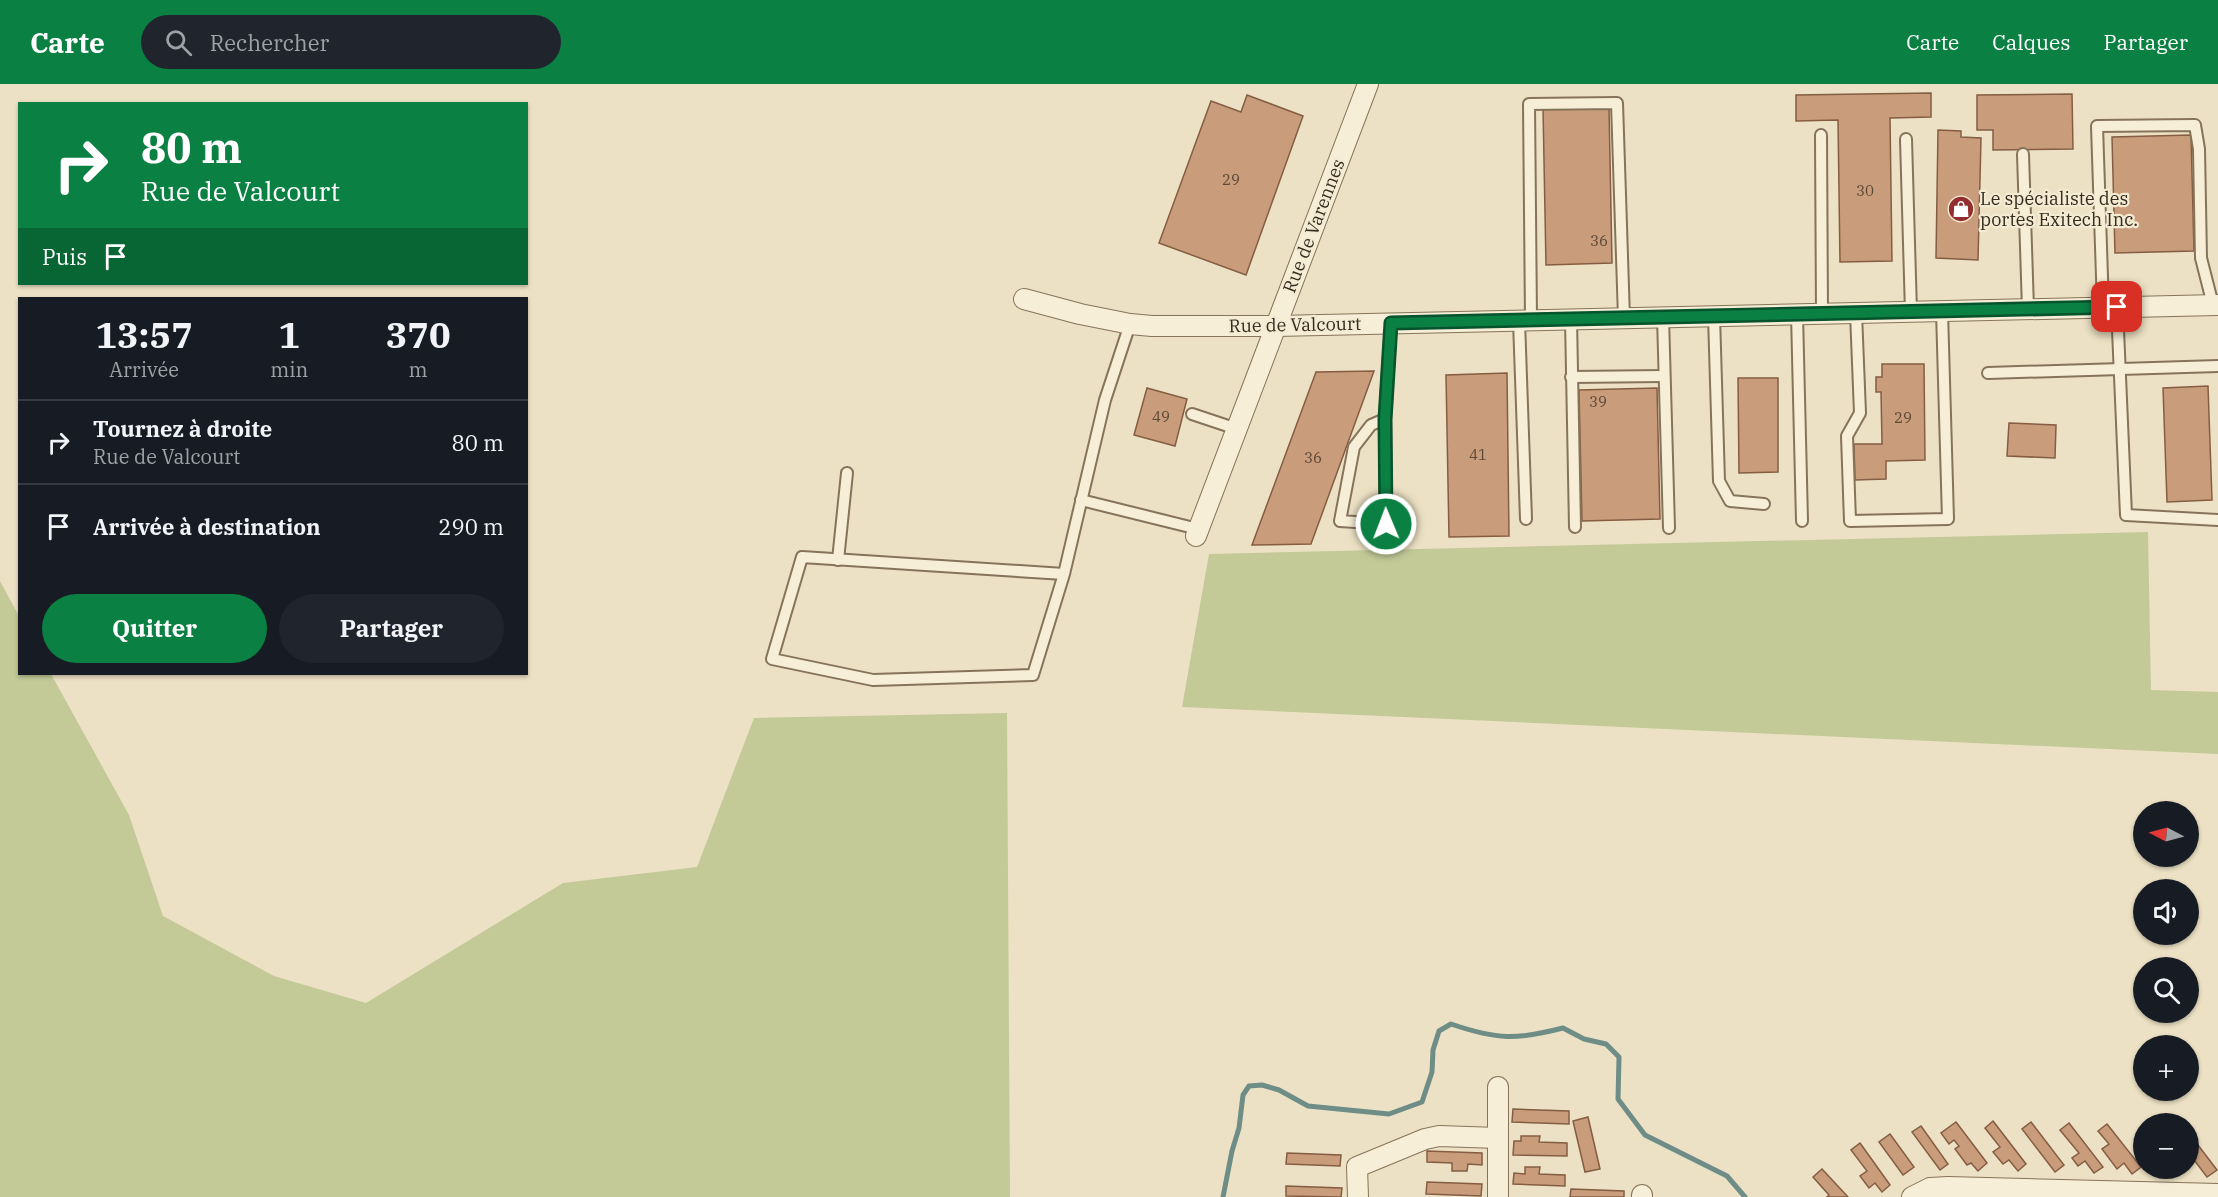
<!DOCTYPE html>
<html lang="fr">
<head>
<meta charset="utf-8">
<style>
  body { margin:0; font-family:"IBM Plex Serif",serif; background:#20242c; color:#f1f3f6; height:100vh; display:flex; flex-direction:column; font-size:22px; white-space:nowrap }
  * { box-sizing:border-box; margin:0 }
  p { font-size:20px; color:#9ea1a6 }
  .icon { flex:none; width:33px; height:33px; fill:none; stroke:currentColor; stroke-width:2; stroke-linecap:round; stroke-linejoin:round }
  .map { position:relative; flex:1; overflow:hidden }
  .details { position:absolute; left:18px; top:213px; width:510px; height:378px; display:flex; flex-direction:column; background:#171b24; border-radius:0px; box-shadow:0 2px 4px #0004 }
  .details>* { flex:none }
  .guide { position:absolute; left:18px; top:18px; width:510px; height:183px; border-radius:0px; box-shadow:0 2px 4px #0004; background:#0b8043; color:#fff; overflow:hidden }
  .needle { width:39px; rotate:276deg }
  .tools { position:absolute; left:2133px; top:717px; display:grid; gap:12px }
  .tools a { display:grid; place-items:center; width:66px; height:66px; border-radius:50%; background:#171b24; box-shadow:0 2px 4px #0004; font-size:30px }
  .pin { position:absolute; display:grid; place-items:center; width:51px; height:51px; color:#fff; margin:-26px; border-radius:12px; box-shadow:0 3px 9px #0006 }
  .me { position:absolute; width:66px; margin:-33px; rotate:359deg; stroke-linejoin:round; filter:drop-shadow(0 0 4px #0008) }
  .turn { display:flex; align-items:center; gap:21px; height:126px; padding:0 24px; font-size:27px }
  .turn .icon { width:78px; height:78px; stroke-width:2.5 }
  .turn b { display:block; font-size:42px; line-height:51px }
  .then { display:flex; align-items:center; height:57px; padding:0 24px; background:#0003; gap:12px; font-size:22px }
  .eta { display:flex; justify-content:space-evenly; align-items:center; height:102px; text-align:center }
  .eta b { font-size:36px; font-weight:800; line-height:42px }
  .button { display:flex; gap:12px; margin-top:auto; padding:12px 24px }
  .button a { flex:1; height:69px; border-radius:36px; background:#0b8043; color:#fff; font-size:24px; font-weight:800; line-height:69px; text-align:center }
  .button a+a { background:#20242c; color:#f1f3f6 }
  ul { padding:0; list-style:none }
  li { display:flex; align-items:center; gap:18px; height:84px; padding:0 24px; border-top:2px solid #363941 }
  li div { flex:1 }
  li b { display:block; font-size:22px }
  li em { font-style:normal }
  header { display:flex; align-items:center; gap:36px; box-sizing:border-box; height:84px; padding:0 30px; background:#0b8043; color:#fff }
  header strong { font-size:28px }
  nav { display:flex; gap:33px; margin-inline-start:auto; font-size:21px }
  .search { width:420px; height:54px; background:#20242c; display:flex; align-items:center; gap:15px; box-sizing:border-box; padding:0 21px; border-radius:33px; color:#9ea1a6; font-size:22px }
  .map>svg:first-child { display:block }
  .green { fill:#c3ca98 }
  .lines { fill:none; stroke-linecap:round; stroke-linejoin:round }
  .stream { stroke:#6d8d86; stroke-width:5 }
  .building { fill:#c99d7c; stroke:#845d42; stroke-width:1.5 }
  .lane-casing { stroke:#86735b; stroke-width:14 }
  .street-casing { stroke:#86735b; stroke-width:22 }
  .lane { stroke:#f7eed7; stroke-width:10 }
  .street { stroke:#f7eed7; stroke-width:20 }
  .route-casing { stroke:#07532c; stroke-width:15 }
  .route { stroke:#0b8043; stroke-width:10 }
  .labels { text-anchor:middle; stroke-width:4.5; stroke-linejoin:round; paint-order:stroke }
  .number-label { font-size:15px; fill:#5c4836 }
  .poi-label { font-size:18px; fill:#372b1f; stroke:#f4ebd3; text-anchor:start }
  .street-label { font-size:18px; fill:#372b1f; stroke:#f4ebd3 }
</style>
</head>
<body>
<header>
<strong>Carte</strong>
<div class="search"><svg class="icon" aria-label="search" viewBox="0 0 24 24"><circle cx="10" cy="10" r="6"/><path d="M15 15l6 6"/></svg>Rechercher</div>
<nav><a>Carte</a><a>Calques</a><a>Partager</a></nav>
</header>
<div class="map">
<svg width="2218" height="1113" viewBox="0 0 2218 1113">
  <rect width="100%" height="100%" fill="#ece1c4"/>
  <g class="green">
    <polygon points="2148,448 2151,606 2218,608 2218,670 1182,623 1209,470"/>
    <polygon points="0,497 19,532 20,590 51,590 129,731 163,832 274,892 366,919 563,799 697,783 754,634 1007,629 1010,1113 0,1113"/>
  </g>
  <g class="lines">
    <path class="stream" d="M 1223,1113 L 1232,1067 L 1239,1044 L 1243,1011 L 1249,1002 L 1262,1001 L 1279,1006 L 1308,1022 L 1389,1030 L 1422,1018 L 1432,988 L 1433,966 L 1439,947 L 1451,940 C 1498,956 1516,956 1563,944 L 1584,955 L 1606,960 L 1619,973 L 1618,1015 L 1645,1051 L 1727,1092 L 1745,1113"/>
  </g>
  <g class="building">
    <polygon points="1931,9 1931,33 1890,34 1892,177 1840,178 1838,36 1796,37 1796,11"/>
    <polygon points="2072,10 2073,65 1993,66 1993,46 1977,46 1977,11"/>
    <polygon points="1247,11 1303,32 1246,191 1159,159 1211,17 1241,28"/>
    <polygon points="1609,23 1612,179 1546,181 1543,24"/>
    <polygon points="1938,46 1961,47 1961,53 1981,54 1978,176 1936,174"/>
    <polygon points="2191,51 2194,167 2115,169 2112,53"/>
    <polygon points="1882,280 1924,280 1925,376 1886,377 1886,395 1855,396 1854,360 1882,360 1881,308 1876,308 1876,293 1882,293"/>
    <polygon points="1374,287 1311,460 1252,461 1316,288"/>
    <polygon points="1507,289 1509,452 1449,453 1446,291"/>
    <polygon points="1738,294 1778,294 1778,388 1739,389"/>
    <polygon points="2208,302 2212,416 2167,418 2163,304"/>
    <polygon points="1147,304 1187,315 1175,362 1134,351"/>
    <polygon points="1657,304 1660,435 1582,437 1579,306"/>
    <polygon points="2009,339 2056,341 2055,374 2007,372"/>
    <polygon points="1513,1025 1569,1027 1569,1040 1512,1038"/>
    <polygon points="1588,1033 1600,1085 1585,1088 1573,1037"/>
    <polygon points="1993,1037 2026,1080 2018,1087 2009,1076 2003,1080 1993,1068 2000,1063 1985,1044"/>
    <polygon points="1956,1038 1987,1079 1978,1087 1971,1079 1967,1081 1955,1065 1959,1062 1954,1056 1949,1060 1941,1049"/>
    <polygon points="2031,1038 2064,1081 2055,1088 2022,1045"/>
    <polygon points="2069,1039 2103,1083 2094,1089 2085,1077 2078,1082 2072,1074 2079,1069 2060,1046"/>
    <polygon points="2107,1040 2141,1083 2132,1090 2124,1079 2117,1085 2102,1065 2109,1060 2098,1047"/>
    <polygon points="1921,1042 1948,1080 1940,1086 1912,1048"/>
    <polygon points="2188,1048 2217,1086 2207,1093 2188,1068"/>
    <polygon points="1890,1050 1914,1083 1903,1091 1879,1058"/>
    <polygon points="1521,1052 1540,1052 1539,1058 1567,1059 1567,1072 1513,1071 1514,1057 1521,1057"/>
    <polygon points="1860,1059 1890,1101 1882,1108 1875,1099 1869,1104 1860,1092 1867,1087 1851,1066"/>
    <polygon points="1427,1067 1482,1069 1482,1081 1468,1080 1467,1087 1452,1087 1452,1079 1427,1078"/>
    <polygon points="1287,1069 1341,1071 1340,1082 1286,1080"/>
    <polygon points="1525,1083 1540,1083 1539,1090 1565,1091 1565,1102 1513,1100 1514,1089 1525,1090"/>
    <polygon points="2164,1084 2179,1084 2180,1086 2171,1093"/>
    <polygon points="1822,1085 1848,1113 1827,1113 1829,1111 1813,1093"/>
    <polygon points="1427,1098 1482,1100 1481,1112 1426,1110"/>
    <polygon points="1286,1102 1342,1104 1341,1113 1286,1112"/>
    <polygon points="1571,1105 1624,1107 1624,1113 1570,1113"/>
  </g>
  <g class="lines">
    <g class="lane-casing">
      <g id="lane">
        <polyline points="1821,51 1822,230"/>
        <polyline points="1906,55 1911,228"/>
        <polyline points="2023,70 2028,225"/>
        <polyline points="2103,223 2097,42 2195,41 2199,65 2201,174 2213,221"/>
        <polyline points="2117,223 2126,431 2218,436"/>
        <polyline points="1856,229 1860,329 1847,352 1850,437 1948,435 1942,227"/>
        <polyline points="1797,230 1802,437"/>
        <polyline points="1714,232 1719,397 1730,417 1764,420"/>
        <polyline points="1663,233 1669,444"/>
        <polyline points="1571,235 1575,443"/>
        <polyline points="1531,236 1529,20 1617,19 1624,234"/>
        <polyline points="1519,237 1526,435"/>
        <polyline points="1988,289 2218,282"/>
        <polyline points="1571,293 1664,292"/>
        <polyline points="1192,330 1237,345"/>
        <polyline points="1385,335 1371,341 1354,363 1340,437 1386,440 1385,335 1391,239"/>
        <polyline points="1081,416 1198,445"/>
        <polyline points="838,476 847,389"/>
        <polyline points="1064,490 802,473 772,575 873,596 1033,591 1064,490 1105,316 1130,240"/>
      </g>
    </g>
    <g class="street-casing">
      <g id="street">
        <polyline points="1024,215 1080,230 1130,240 1152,242 1276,242 2218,221"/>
        <polyline points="1196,452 1368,0"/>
        <polyline points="1498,1003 1498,1113"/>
        <polyline points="1642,1111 1642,1113"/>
        <polyline points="1358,1113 1357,1083 1425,1055 1439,1052 1498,1054"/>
        <polyline points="1912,1113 1930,1104 1948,1103 2218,1110"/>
      </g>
    </g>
    <use href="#lane" class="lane"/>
    <use href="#street" class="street"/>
  </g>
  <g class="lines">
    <g class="route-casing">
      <polyline id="route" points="1386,440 1385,335 1391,239 2117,223"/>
    </g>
    <use href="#route" class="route"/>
  </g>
  <defs>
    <g id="shop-disc" transform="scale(1.35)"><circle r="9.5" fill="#922f2e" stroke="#f4ebd3"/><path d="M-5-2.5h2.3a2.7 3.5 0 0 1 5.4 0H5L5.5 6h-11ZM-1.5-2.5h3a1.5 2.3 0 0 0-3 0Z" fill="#fff"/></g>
  </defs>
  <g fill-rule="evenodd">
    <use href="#shop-disc" x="1961" y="125"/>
  </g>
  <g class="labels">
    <g class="number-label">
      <text x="1231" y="101">29</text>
      <text x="1865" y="112">30</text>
      <text x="1599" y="162">36</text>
      <text x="1598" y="323">39</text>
      <text x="1161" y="338">49</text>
      <text x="1903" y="339">29</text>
      <text x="1478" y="376">41</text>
      <text x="1313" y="379">36</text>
    </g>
    <g class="poi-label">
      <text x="1980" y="121">Le spécialiste des<tspan x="1980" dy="21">portes Exitech Inc.</tspan></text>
    </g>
    <g class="street-label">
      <text transform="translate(1314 142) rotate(-69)" y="6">Rue de Varennes</text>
      <text transform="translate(1295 241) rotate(-1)" y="6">Rue de Valcourt</text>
    </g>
  </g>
</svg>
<div class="tools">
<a><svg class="needle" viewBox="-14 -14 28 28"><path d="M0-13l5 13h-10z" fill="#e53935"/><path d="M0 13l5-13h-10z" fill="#9ea1a6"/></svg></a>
<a><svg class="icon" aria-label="sound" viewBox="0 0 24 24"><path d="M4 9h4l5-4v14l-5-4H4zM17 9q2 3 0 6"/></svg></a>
<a><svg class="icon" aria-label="search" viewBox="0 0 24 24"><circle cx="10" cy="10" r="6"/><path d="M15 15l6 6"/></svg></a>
<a>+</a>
<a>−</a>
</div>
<div class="pin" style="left:2117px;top:223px;background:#d93025"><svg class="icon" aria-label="arrive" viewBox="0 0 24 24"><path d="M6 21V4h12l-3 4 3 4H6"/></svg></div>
<svg class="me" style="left:1386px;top:440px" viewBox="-20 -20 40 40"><circle r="17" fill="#0b8043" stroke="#fff" stroke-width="3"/><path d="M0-11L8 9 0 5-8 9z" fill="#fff"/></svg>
<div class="guide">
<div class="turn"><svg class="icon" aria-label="right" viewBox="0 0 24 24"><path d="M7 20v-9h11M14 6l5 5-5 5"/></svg><div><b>80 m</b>Rue de Valcourt</div></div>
<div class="then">Puis<svg class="icon" aria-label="arrive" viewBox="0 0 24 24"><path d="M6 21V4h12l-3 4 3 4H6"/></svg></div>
</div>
<section class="details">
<div class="eta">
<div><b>13:57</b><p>Arrivée</p></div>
<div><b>1</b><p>min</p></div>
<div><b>370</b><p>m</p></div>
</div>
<ul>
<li><svg class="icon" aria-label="right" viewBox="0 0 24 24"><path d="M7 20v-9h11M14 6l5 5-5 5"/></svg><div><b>Tournez à droite</b><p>Rue de Valcourt</p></div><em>80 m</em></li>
<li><svg class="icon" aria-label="arrive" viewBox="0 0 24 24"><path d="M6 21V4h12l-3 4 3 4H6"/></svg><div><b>Arrivée à destination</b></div><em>290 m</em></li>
</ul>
<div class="button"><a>Quitter</a><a>Partager</a></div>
</section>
</div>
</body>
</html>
